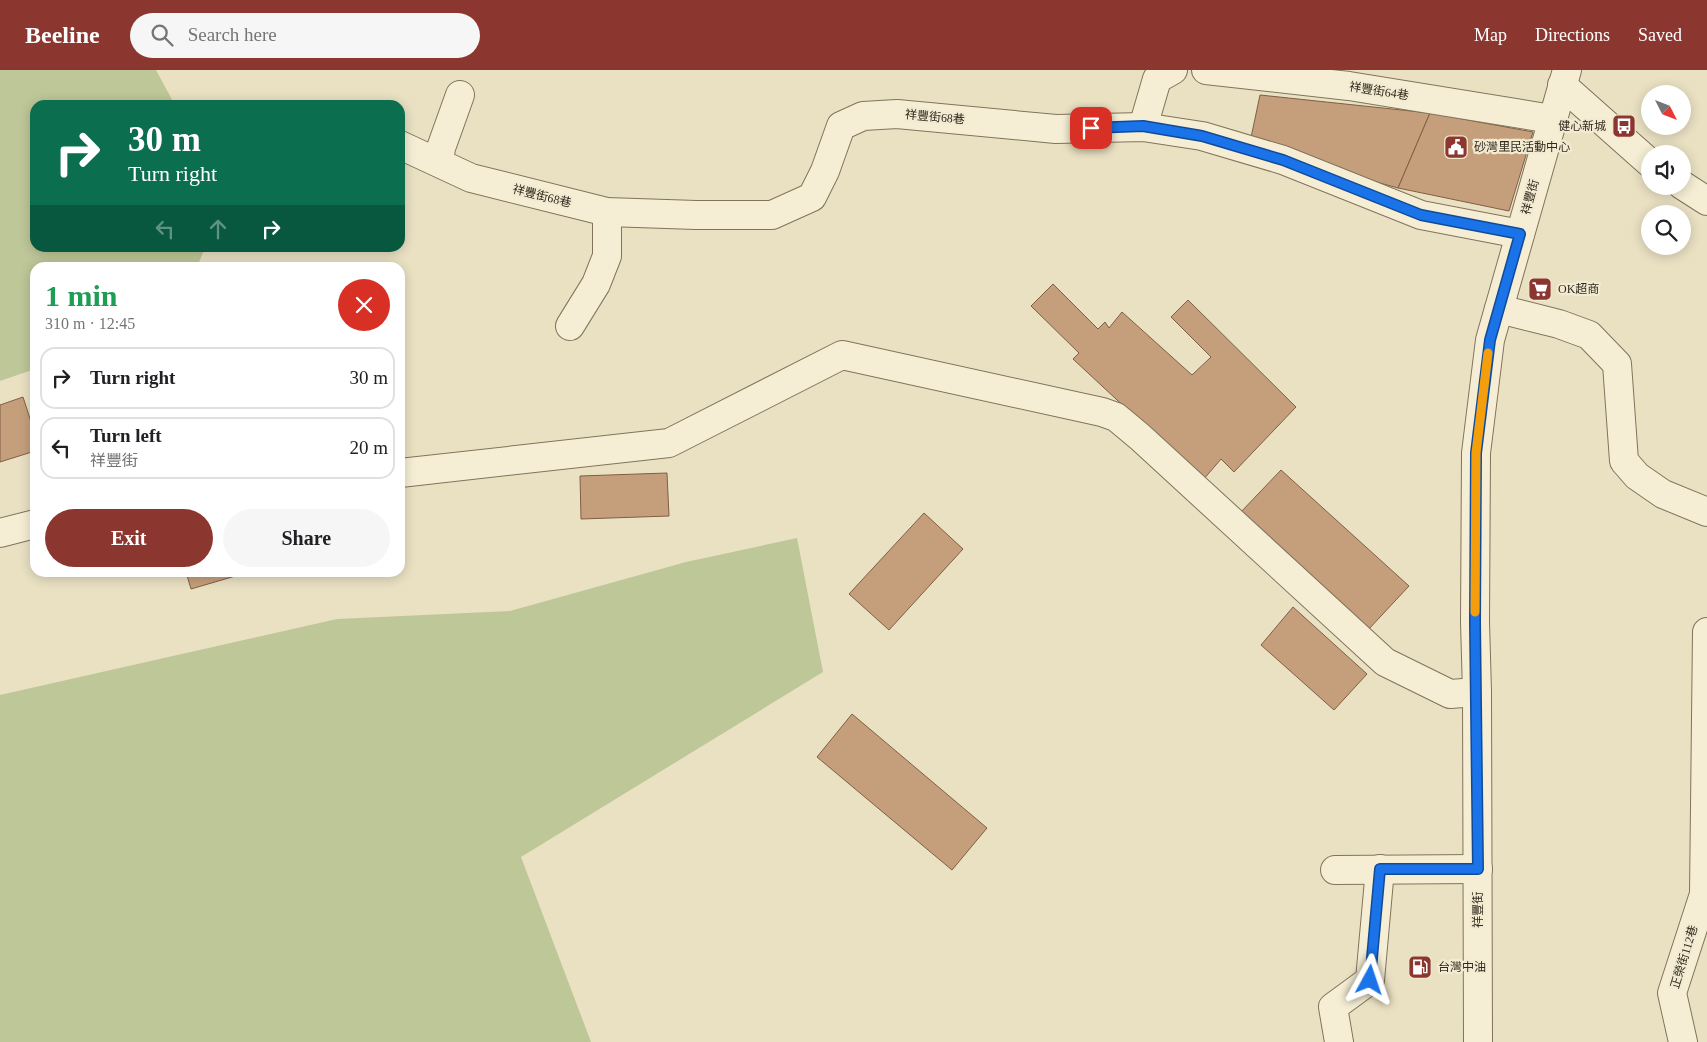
<!DOCTYPE html>
<html lang="en">
<head>
<meta charset="utf-8">
<style>
  body { margin:0; font-family:"Times New Roman","Noto Sans TC",serif; background:#f6f6f6; color:#202124; height:100vh; display:flex; flex-direction:column; font-size:19px; white-space:nowrap }
  * { box-sizing:border-box; margin:0 }
  p { font-size:16px; color:#757577 }
  .icon { flex:none; width:28px; height:28px; fill:none; stroke:currentColor; stroke-width:2; stroke-linecap:round; stroke-linejoin:round }
  .map { position:relative; flex:1; overflow:hidden }
  .sheet { position:absolute; left:30px; top:192px; width:375px; height:315px; display:flex; flex-direction:column; background:#fff; border-radius:15px; box-shadow:0 2px 12px #0003 }
  .sheet>* { flex:none }
  .banner { position:absolute; left:30px; top:30px; width:375px; height:152px; border-radius:15px; box-shadow:0 2px 12px #0003; background:#0b6e4f; color:#fff; overflow:hidden }
  .needle { width:32px; rotate:132deg }
  .buttons { position:absolute; left:1641px; top:15px; display:grid; gap:10px }
  .buttons a { display:grid; place-items:center; width:50px; height:50px; border-radius:50%; background:#fff; box-shadow:0 2px 12px #0003; font-size:25px }
  .pin { position:absolute; display:grid; place-items:center; width:42px; height:42px; color:#fff; margin:-21px; border-radius:10px; box-shadow:0 2px 8px #0006 }
  .me { position:absolute; width:55px; margin:-28px; rotate:5deg; stroke-linejoin:round; filter:drop-shadow(0 0 4px #0008) }
  .turn { display:flex; align-items:center; gap:18px; height:105px; padding:0 15px; font-size:22px }
  .turn .icon { width:65px; height:65px; stroke-width:2.5 }
  .turn b { display:block; font-size:35px; line-height:42px }
  .lanes { display:flex; align-items:center; height:48px; padding:0 15px; background:#0003; justify-content:center; gap:25px; direction:ltr }
  .lanes .off { opacity:.35 }
  .round { display:grid; place-items:center; flex:none; width:52px; height:52px; border-radius:26px; background:#f6f6f6 }
  .summary { display:flex; align-items:center; justify-content:space-between; height:85px; padding:0 15px }
  h1 { font-size:30px; font-weight:700; line-height:38px; color:#1e9e55 }
  .cta { display:flex; gap:10px; margin-top:auto; padding:10px 15px }
  .cta a { flex:1; height:58px; border-radius:30px; background:#8c3630; color:#fff; font-size:20px; font-weight:700; line-height:58px; text-align:center }
  .cta a+a { background:#f6f6f6; color:#202124 }
  ul { padding:0; list-style:none }
  li { display:flex; align-items:center; gap:15px; height:62px; margin:0 10px 8px; padding:0 5px; border:2px solid #e0e0e0; border-radius:15px }
  li div { flex:1 }
  li b { display:block; font-size:19px }
  li em { font-style:normal }
  header { display:flex; align-items:center; gap:30px; box-sizing:border-box; height:70px; padding:0 25px; background:#8c3630; color:#fff }
  header strong { font-size:24px }
  nav { display:flex; gap:28px; margin-inline-start:auto; font-size:18px }
  .search { width:350px; height:45px; background:#f6f6f6; display:flex; align-items:center; gap:12px; box-sizing:border-box; padding:0 18px; border-radius:28px; color:#757577; font-size:19px }
  .map>svg:first-child { display:block }
  .green { fill:#bec798 }
  .building { fill:#c59f7c; stroke:#7f5f43 }
  .lines { fill:none; stroke-linecap:round; stroke-linejoin:round }
  .minor-casing { stroke:#82735b; stroke-width:30 }
  .minor { stroke:#f5eed5; stroke-width:28 }
  .route-casing { stroke:#114b97; stroke-width:12 }
  .route { stroke:#1a73e8; stroke-width:9 }
  .slow { stroke:#f59e0b; stroke-width:9 }
  .labels { text-anchor:middle; stroke-width:4.5; stroke-linejoin:round; paint-order:stroke }
  .street-label { font-size:12px; fill:#332a1e; stroke:#f2ebd2 }
  .poi-label { font-size:12px; fill:#332a1e; stroke:#f2ebd2; text-anchor:start }
</style>
</head>
<body>
<header>
<strong>Beeline</strong>
<div class="search"><svg class="icon" aria-label="search" viewBox="0 0 24 24"><circle cx="10" cy="10" r="6"/><path d="M15 15l6 6"/></svg>Search here</div>
<nav><a>Map</a><a>Directions</a><a>Saved</a></nav>
</header>
<div class="map">
<svg width="1707" height="972" viewBox="0 0 1707 972">
  <rect width="100%" height="100%" fill="#eae1c3"/>
  <g class="green">
    <polygon points="0,0 156,0 175,35 35,35 35,178 205,178 197,197 35,198 35,299 0,311"/>
    <polygon points="797,468 823,602 521,787 591,972 0,972 0,625 337,549 510,541 686,492"/>
  </g>
  <g class="building">
    <polygon points="1260,25 1430,43 1398,118 1249,77"/>
    <polygon points="1430,43 1533,62 1509,141 1398,118"/>
    <polygon points="1053,214 1098,259 1105,252 1109,258 1122,242 1192,305 1211,287 1171,247 1188,230 1296,337 1234,402 1221,389 1203,410 1073,289 1079,283 1031,236"/>
    <polygon points="23,327 35,364 35,381 0,392 0,335"/>
    <polygon points="1281,400 1409,516 1367,561 1239,444"/>
    <polygon points="667,403 669,446 581,449 580,406"/>
    <polygon points="924,443 963,479 889,560 849,524"/>
    <polygon points="186,502 249,502 191,519"/>
    <polygon points="1293,537 1367,604 1334,640 1261,575"/>
    <polygon points="852,644 987,758 952,800 817,687"/>
  </g>
  <g class="lines">
    <g class="minor-casing">
      <g id="minor">
        <polyline points="1206,0 1349,16 1552,49"/>
        <polyline points="1562,15 1650,93"/>
        <polyline points="1143,57 1157,9 1173,0"/>
        <polyline points="400,75 471,108 607,142 696,145 772,145 812,127 825,101 841,56 863,46 897,44 1056,59 1143,57 1202,66 1283,90 1421,145 1520,164"/>
        <polyline points="439,92 441,78 460,25"/>
        <polyline points="1682,115 1707,131"/>
        <polyline points="1499,239 1559,254 1589,265 1617,294 1624,391 1637,406 1663,424 1707,442"/>
        <polyline points="570,256 596,214 607,186 607,142"/>
        <polyline points="400,403 669,373 842,285 1102,342 1116,347 1140,367 1385,592 1450,624 1477,622"/>
        <polyline points="0,463 35,454"/>
        <polyline points="1335,800 1478,799"/>
        <polyline points="1339,972 1333,937 1370,910 1380,799"/>
        <polyline points="1478,972 1477,622 1475,552 1476,383 1490,270 1567,0"/>
        <polyline points="1683,972 1672,923 1704,824 1707,562"/>
      </g>
    </g>
    <use href="#minor" class="minor"/>
  </g>
  <g class="lines">
    <g class="route-casing">
      <polyline id="route" points="1091,58 1143,56 1202,66 1283,90 1421,145 1520,164 1490,270 1476,383 1475,552 1478,799 1380,799 1370,910"/>
    </g>
    <use href="#route" class="route"/>
    <polyline class="slow" points="1475,542 1476,383 1488,283"/>
  </g>
  <defs>
    <g id="bus-square" transform="scale(1.25)"><rect x="-9" y="-9" width="18" height="18" rx="4" fill="#8c3630" stroke="#f2ebd2"/><path d="M-5-6H5V4H4V6H2V4H-2V6H-4V4H-5ZM-3.5-4V0h7V-4ZM-3.5 1.2v1.5H-2V1.2ZM2 1.2v1.5H3.5V1.2Z" fill="#fff"/></g>
    <g id="civic-square" transform="scale(1.25)"><rect x="-9" y="-9" width="18" height="18" rx="4" fill="#8c3630" stroke="#f2ebd2"/><path d="M-.6-6.5H3V-4.5H.6V-3L4-1V1h2V6H-6V1h2V-1L-.6-3ZM-1.2 2.5V6h2.4V2.5Z" fill="#fff"/></g>
    <g id="supermarket-square" transform="scale(1.25)"><rect x="-9" y="-9" width="18" height="18" rx="4" fill="#8c3630" stroke="#f2ebd2"/><path d="M-6-5.5h2.5l.6 2H6L4.5 2H-2.5L-4.4-4H-6ZM-1.5 3.2a1.3 1.3 0 1 0 .1 0ZM3 3.2a1.3 1.3 0 1 0 .1 0Z" fill="#fff"/></g>
    <g id="fuel-square" transform="scale(1.25)"><rect x="-9" y="-9" width="18" height="18" rx="4" fill="#8c3630" stroke="#f2ebd2"/><path d="M-5.5-6h7V0h2V4h1.3V-2.5L3-4.5l.8-.8L6-3V5H2.5V1h-1V6h-7ZM-4.2-4.7v3.2H.2V-4.7Z" fill="#fff"/></g>
  </defs>
  <g fill-rule="evenodd">
    <use href="#bus-square" x="1624" y="56"/>
    <use href="#civic-square" x="1456" y="77"/>
    <use href="#supermarket-square" x="1540" y="219"/>
    <use href="#fuel-square" x="1420" y="897"/>
  </g>
  <g class="labels">
    <g class="street-label">
      <text transform="translate(1379 21) rotate(9)" y="4">祥豐街64巷</text>
      <text transform="translate(935 47) rotate(5)" y="4">祥豐街68巷</text>
      <text transform="translate(542 126) rotate(14)" y="4">祥豐街68巷</text>
      <text transform="translate(1530 127) rotate(-75)" y="4">祥豐街</text>
      <text transform="translate(1478 840) rotate(-90)" y="4">祥豐街</text>
      <text transform="translate(1684 887) rotate(-73)" y="4">正榮街112巷</text>
    </g>
    <g class="poi-label">
      <text x="1606" y="60" text-anchor="end">健心新城</text>
      <text x="1474" y="81">砂灣里民活動中心</text>
      <text x="1558" y="223">OK超商</text>
      <text x="1438" y="901">台灣中油</text>
    </g>
  </g>
</svg>
<div class="buttons">
<a><svg class="needle" viewBox="-14 -14 28 28"><path d="M0-13l5 13h-10z" fill="#e53935"/><path d="M0 13l5-13h-10z" fill="#757577"/></svg></a>
<a><svg class="icon" aria-label="sound" viewBox="0 0 24 24"><path d="M4 9h4l5-4v14l-5-4H4zM17 9q2 3 0 6"/></svg></a>
<a><svg class="icon" aria-label="search" viewBox="0 0 24 24"><circle cx="10" cy="10" r="6"/><path d="M15 15l6 6"/></svg></a>
</div>
<div class="pin" style="left:1091px;top:58px;background:#d93025"><svg class="icon" aria-label="arrive" viewBox="0 0 24 24"><path d="M6 21V4h12l-3 4 3 4H6"/></svg></div>
<svg class="me" style="left:1370px;top:910px" viewBox="-20 -20 40 40"><path d="M0-17L14 15 0 8-14 15z" fill="#1a73e8" stroke="#fff" stroke-width="4"/></svg>
<div class="banner">
<div class="turn"><svg class="icon" aria-label="right" viewBox="0 0 24 24"><path d="M7 20v-9h11M14 6l5 5-5 5"/></svg><div><b>30 m</b>Turn right</div></div>
<div class="lanes"><svg class="icon off" aria-label="left" viewBox="0 0 24 24"><path d="M17 20v-9H6M10 6l-5 5 5 5"/></svg><svg class="icon off" aria-label="ahead" viewBox="0 0 24 24"><path d="M12 20V5M6 11l6-6 6 6"/></svg><svg class="icon" aria-label="right" viewBox="0 0 24 24"><path d="M7 20v-9h11M14 6l5 5-5 5"/></svg></div>
</div>
<section class="sheet">
<div class="summary"><div><h1>1 min</h1><p>310 m · 12:45</p></div><a class="round" style="background:#d93025;color:#fff"><svg class="icon" aria-label="close" viewBox="0 0 24 24"><path d="M6 6l12 12M18 6L6 18"/></svg></a></div>
<ul>
<li><svg class="icon" aria-label="right" viewBox="0 0 24 24"><path d="M7 20v-9h11M14 6l5 5-5 5"/></svg><div><b>Turn right</b></div><em>30 m</em></li>
<li><svg class="icon" aria-label="left" viewBox="0 0 24 24"><path d="M17 20v-9H6M10 6l-5 5 5 5"/></svg><div><b>Turn left</b><p>祥豐街</p></div><em>20 m</em></li>
</ul>
<div class="cta"><a>Exit</a><a>Share</a></div>
</section>
</div>
</body>
</html>
